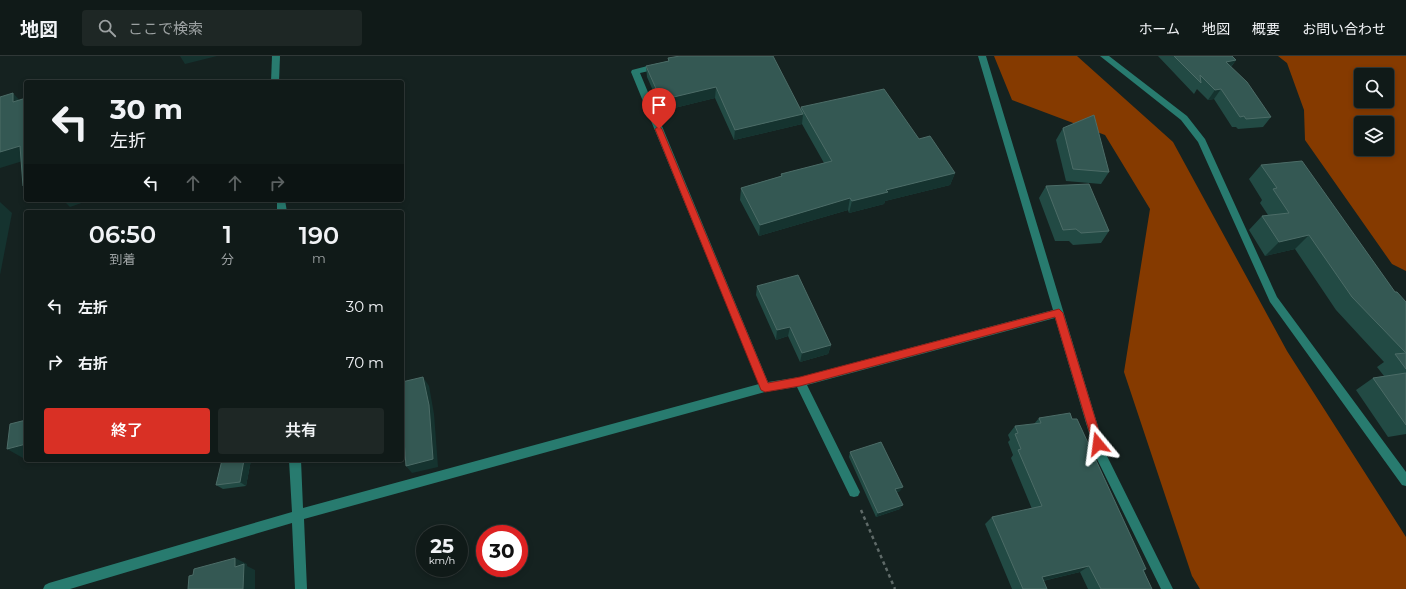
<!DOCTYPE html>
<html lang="ja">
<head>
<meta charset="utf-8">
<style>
  body { margin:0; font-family:Montserrat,"Noto Sans JP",sans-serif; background:#1e2725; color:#f1f3f6; height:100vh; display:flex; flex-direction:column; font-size:15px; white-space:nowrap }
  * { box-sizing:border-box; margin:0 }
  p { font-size:13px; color:#9ca1a2 }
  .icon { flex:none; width:22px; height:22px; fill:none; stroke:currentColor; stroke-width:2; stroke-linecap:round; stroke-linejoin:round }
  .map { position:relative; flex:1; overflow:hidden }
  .side { position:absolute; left:24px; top:154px; width:380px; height:252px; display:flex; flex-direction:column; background:#101a18; border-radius:4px; box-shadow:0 2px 6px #0003,0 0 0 1px #303837 }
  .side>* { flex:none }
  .top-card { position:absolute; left:24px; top:24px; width:380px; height:122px; border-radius:4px; box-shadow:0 2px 6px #0003,0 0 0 1px #303837; background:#101a18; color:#f1f3f6; overflow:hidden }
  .tools { position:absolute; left:1354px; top:12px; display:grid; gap:8px }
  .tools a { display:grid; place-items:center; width:40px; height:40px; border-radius:4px; background:#101a18; box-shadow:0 2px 6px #0003,0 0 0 1px #303837; font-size:20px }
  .speed { position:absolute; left:416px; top:469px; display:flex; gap:8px; font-size:20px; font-weight:700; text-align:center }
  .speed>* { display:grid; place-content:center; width:52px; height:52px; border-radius:50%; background:#101a18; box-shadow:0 2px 6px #0003,0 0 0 1px #303837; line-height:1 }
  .speed small { font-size:10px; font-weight:400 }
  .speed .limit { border:6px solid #d22; background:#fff; color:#111 }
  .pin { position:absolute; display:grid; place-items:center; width:34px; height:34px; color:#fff; margin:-41px -17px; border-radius:50% 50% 50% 0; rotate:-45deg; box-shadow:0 0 4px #0007 }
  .pin .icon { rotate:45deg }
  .me { position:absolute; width:44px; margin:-22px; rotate:344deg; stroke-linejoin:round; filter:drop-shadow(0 0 3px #0008) }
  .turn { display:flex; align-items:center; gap:14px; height:84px; padding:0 20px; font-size:18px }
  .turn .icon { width:52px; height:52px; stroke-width:2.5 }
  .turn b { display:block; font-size:28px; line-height:34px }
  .lanes { display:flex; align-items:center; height:38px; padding:0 20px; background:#0003; justify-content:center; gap:20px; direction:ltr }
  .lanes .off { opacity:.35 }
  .eta { display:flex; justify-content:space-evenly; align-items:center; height:68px; text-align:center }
  .eta b { font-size:24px; font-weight:600; line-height:28px }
  .primary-button { display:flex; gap:8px; margin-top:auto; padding:8px 20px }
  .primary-button a { flex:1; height:46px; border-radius:4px; background:#d93025; color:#fff; font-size:16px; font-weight:600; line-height:46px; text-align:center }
  .primary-button a+a { background:#1e2725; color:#f1f3f6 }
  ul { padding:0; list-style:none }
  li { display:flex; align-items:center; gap:12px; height:56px; padding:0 20px }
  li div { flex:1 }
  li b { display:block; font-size:15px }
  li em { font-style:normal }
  header { display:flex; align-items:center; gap:24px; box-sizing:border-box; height:56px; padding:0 20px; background:#101a18; border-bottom:1px solid #303837 }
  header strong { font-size:19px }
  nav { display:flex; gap:22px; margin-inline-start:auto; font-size:14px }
  .search { width:280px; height:36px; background:#1e2725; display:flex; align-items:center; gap:10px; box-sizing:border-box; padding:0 14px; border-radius:4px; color:#9ca1a2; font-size:15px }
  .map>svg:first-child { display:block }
  .forest { fill:#853a00; fill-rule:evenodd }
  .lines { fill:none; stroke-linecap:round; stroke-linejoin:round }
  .path { stroke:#5f6a68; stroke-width:2.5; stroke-dasharray:3.5 3.5; stroke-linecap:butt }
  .minor { fill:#287b6f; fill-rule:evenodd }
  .wall { fill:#224a44 }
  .shaded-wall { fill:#15332f }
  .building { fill:#345853; stroke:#4c6c67 }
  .route { fill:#d93025; stroke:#8d1f18 }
</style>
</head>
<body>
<header>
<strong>地図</strong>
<div class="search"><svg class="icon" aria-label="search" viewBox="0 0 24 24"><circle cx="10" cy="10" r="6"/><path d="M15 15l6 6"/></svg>ここで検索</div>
<nav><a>ホーム</a><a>地図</a><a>概要</a><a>お問い合わせ</a></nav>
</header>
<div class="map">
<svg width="1406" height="533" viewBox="0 0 1406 533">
  <rect width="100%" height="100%" fill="#152220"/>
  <g class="forest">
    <polygon points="994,0 1077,0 1173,86 1287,295 1406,481 1406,533 1200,533 1192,520 1124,316 1150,153 1105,79 1012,44"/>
    <path d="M 1278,0 L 1406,0 L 1406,215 L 1392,208 L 1305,84 L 1304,54 L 1287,7 ZM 1361,19 L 1387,19 L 1387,45 L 1361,45 ZM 1361,67 L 1387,67 L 1387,93 L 1361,93 Z"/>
  </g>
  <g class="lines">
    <polyline class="path" points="861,454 895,533"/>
    <g class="minor">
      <polygon points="272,0 280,0 279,26 271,26"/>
      <polygon points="978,0 986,0 1107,400 1173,533 1161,533 1096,401 1055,262 807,329 860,436 858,440 854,441 850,440 797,331 765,336 304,463 307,533 295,533 292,467 70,533 43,533 45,529 49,527 292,456 289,404 301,404 303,452 759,328 631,16 632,14 659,7 663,10 662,12 640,17 768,326 800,321 1053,254"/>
      <polygon points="1100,0 1109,0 1187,60 1205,83 1277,241 1406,416 1406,430 1402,429 1270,246 1198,86 1181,64"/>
      <polygon points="277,144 285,144 287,156 277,156"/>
    </g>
  </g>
  <g class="wall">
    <polygon points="1158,0 1232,0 1236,4 1231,11 1271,61 1263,71 1238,73 1236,71 1232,71 1214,43 1208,44 1197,33 1194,38"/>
    <polygon points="668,2 801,53 801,51 919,83 955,117 950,129 885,145 884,148 849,157 848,154 759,180 740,144 741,132 781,120 781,118 824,107 802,68 734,84 715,42 662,55 647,21 646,10 668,5"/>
    <polygon points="1063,72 1109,116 1101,128 1066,125 1056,84"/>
    <polygon points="1261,109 1406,246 1406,378 1388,381 1356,334 1373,322 1384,320 1377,311 1384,306 1336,254 1295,193 1265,200 1249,174 1262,160 1268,159 1260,147 1262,144 1249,123"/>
    <polygon points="1046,130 1109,175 1101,187 1073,189 1069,185 1055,185 1039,142"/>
    <polygon points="757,230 831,289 828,298 800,306 788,280 776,284 756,239"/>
    <polygon points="1039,362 1146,513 1144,515 1152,533 1088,533 1080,516 1043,525 1047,533 1012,533 985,468 992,461 1032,453 1011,402 1013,399 1008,386 1010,384 1008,379 1015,370 1034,368"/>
    <polygon points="850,396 900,435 897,436 900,453 876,461 849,401"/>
    <polygon points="222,404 251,404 246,430 223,433 216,429"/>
  </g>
  <g class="shaded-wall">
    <polygon points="180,0 217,0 185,8"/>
    <polygon points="1236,4 1228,14 1226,6"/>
    <polygon points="716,31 715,42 662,55 661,44"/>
    <polygon points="1221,33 1214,43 1208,44 1215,34"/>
    <polygon points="13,37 24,49 13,46"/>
    <polygon points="803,58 802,68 734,84 735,74"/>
    <polygon points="20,90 26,104 0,112 0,96"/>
    <polygon points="955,117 950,129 885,145 884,148 849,157 852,145 886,134"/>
    <polygon points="850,142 848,154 759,180 760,169"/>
    <polygon points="63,144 90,144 70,151"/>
    <polygon points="0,146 12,157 0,219"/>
    <polygon points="1309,179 1295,193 1265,200 1279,186"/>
    <polygon points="790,271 788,280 776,284 777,274"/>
    <polygon points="831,289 828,298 800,306 802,297"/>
    <polygon points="423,321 429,330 434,358 438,411 412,417 406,410"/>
    <polygon points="402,371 403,371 409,379 402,381"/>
    <polygon points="26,388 26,402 23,402 7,393"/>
    <polygon points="244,404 251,404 246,430 240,426"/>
    <polygon points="903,431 900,435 893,438 895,433"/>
    <polygon points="903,449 900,453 876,461 878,457"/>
    <polygon points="235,502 247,508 247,510 255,514 255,533 243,533 235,511"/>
    <polygon points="1089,510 1080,516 1033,527 1042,521"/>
  </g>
  <g class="building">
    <polygon points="680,0 773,0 803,58 735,74 716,31 661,44 646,10 669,5 668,2"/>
    <polygon points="1174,0 1232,0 1236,4 1226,6 1247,26 1271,61 1246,63 1244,60 1240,61 1221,33 1215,34 1200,19 1201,27"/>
    <polygon points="884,33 919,83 930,80 955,117 886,134 888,136 852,145 850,142 760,169 741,132 782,120 781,118 832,105 801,51"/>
    <polygon points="13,37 13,46 26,42 26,130 23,130 20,90 0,96 0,41"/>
    <polygon points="1094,59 1109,116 1073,113 1063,72"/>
    <polygon points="1302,105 1395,236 1397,236 1406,246 1406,297 1352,241 1309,179 1279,186 1262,160 1289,157 1273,133 1277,132 1261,109"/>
    <polygon points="1089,128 1109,175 1081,177 1076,173 1063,174 1046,130"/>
    <polygon points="798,219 831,289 802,297 790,271 777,274 757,230"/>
    <polygon points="1406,297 1406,313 1395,298"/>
    <polygon points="1406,317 1406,369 1373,322"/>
    <polygon points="423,321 429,349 433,403 406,410 403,371 402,371 402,326"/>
    <polygon points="1070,357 1072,363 1077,363 1146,513 1143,514 1152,533 1101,533 1089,510 1042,521 1047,533 1023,533 992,461 1042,450 1018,394 1021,393 1015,378 1018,377 1015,370 1041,367 1039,362"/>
    <polygon points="26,364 26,388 7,393 10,368"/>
    <polygon points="881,386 903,431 895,433 903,449 878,457 850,396"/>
    <polygon points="222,404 244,404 240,426 216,429"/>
    <polygon points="235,502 235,511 244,508 243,533 188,533 189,520 193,519 194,513"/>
  </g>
  <polygon class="route" points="659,70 662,73 768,327 800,321 1059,253 1063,257 1103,388 1101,391 1098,392 1094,391 1093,388 1055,261 800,330 765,336 761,334 655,73"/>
</svg>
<div class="tools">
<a><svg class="icon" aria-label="search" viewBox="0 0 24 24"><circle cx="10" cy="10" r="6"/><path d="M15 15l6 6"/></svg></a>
<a><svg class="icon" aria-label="layers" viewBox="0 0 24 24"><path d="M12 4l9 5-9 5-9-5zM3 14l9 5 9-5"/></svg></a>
</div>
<div class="speed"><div>25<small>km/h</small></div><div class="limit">30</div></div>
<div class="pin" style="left:659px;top:73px;background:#d93025"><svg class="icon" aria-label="arrive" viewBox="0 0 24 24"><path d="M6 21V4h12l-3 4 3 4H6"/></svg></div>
<svg class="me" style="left:1098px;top:388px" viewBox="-20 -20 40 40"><path d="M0-17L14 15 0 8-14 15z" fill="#d93025" stroke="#fff" stroke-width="4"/></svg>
<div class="top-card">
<div class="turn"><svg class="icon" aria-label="left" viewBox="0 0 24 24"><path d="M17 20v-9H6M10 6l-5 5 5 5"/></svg><div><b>30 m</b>左折</div></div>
<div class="lanes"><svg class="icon" aria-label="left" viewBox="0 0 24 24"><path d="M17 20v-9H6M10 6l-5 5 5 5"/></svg><svg class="icon off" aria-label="ahead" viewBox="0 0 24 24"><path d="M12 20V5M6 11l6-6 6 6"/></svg><svg class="icon off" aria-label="ahead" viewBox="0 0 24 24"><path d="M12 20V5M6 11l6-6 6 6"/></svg><svg class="icon off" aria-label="right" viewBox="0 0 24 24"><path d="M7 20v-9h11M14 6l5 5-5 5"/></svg></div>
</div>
<section class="side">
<div class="eta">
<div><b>06:50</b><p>到着</p></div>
<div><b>1</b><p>分</p></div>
<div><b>190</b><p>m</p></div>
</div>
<ul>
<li><svg class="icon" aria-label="left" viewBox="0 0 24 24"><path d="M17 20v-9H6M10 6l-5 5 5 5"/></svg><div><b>左折</b></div><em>30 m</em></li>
<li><svg class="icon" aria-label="right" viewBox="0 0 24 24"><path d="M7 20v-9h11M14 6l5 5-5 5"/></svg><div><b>右折</b></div><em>70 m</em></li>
</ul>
<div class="primary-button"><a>終了</a><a>共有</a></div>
</section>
</div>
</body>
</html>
